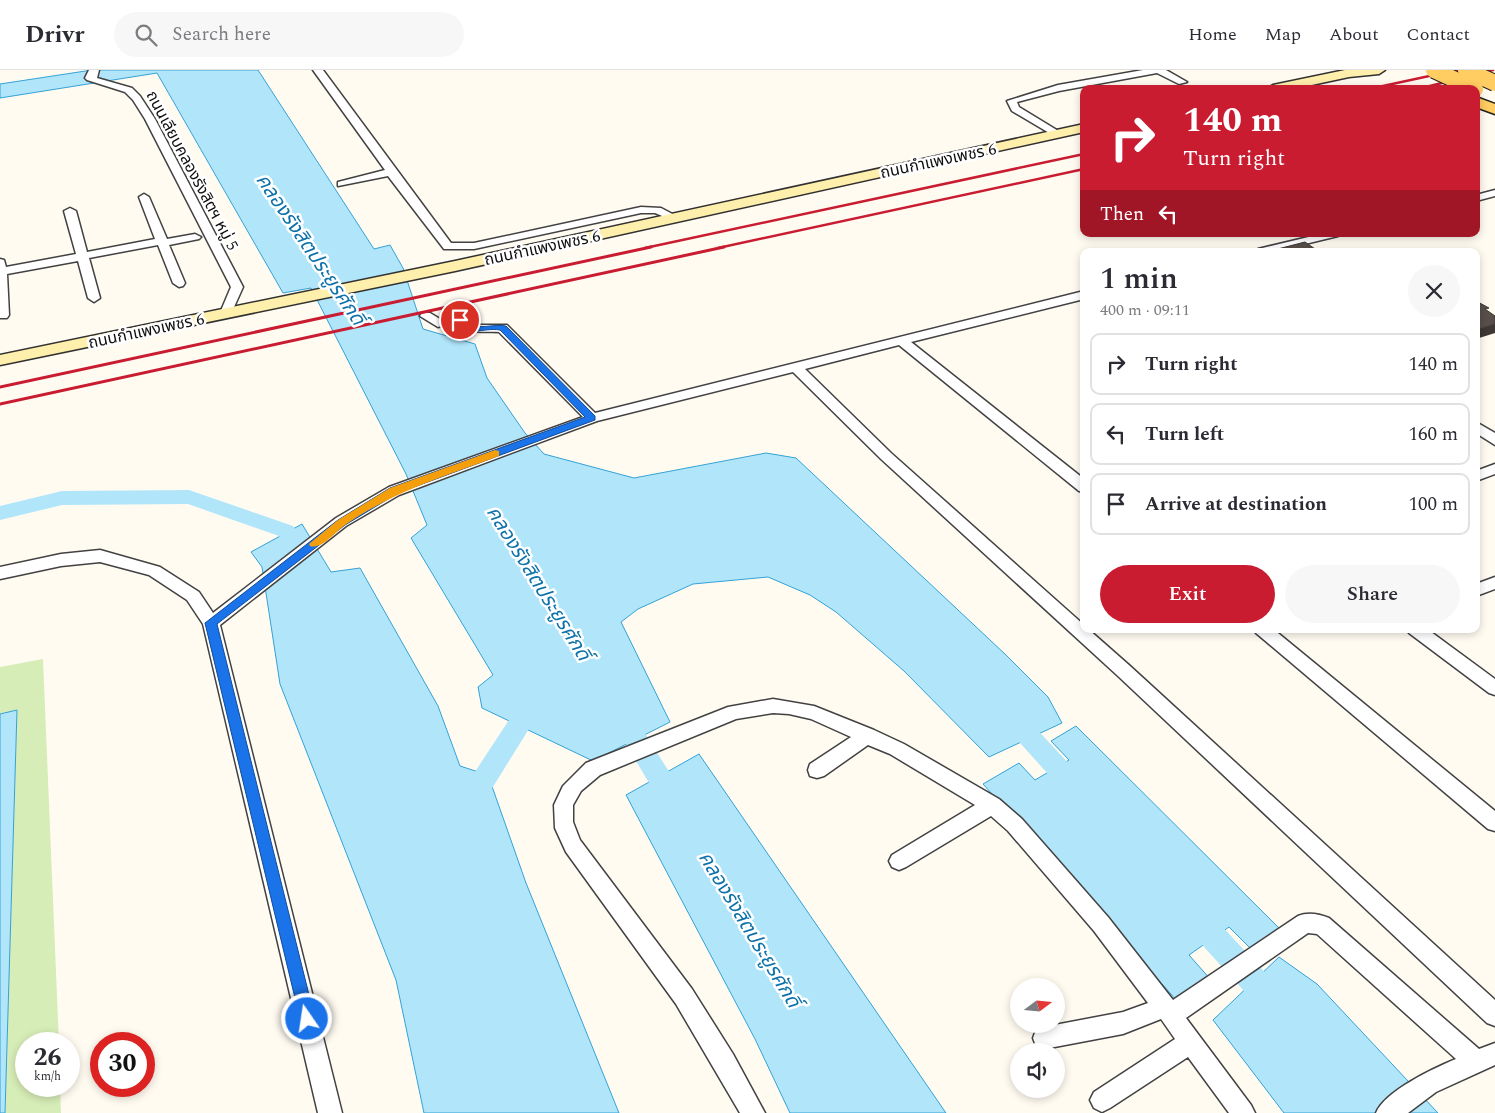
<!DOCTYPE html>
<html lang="en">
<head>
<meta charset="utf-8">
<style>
  body { margin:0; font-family:Spectral,"Noto Sans Thai",serif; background:#f7f7f7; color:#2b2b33; height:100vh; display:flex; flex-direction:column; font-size:19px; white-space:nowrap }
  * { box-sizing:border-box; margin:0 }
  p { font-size:16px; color:#7c7c81 }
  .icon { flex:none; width:28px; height:28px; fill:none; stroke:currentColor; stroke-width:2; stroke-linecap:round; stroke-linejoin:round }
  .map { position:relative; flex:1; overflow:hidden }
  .panel { position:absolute; left:1080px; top:178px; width:400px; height:385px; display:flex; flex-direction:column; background:#fff; border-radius:10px; box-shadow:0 2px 8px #0003 }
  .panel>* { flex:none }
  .top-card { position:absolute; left:1080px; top:15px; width:400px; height:152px; border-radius:10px; box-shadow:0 2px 8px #0003; background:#ca1c31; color:#fff; overflow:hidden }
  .needle { width:32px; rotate:74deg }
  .controls { position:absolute; left:1010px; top:908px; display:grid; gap:10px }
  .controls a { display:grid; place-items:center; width:55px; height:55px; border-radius:50%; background:#fff; box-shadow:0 2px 8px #0003; font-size:25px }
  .speed { position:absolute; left:15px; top:962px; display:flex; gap:10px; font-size:25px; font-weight:700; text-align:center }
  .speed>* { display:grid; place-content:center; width:65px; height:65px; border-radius:50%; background:#fff; box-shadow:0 2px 8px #0003; line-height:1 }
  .speed small { font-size:12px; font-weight:400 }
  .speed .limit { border:8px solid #d22; background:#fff; color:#111 }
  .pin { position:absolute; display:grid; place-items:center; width:42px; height:42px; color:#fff; margin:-21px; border:2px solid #fff; border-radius:50%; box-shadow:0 1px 5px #0007 }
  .me { position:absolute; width:55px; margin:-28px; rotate:347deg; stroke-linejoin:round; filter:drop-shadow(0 0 4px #0008) }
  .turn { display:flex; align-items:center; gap:18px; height:105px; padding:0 20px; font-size:22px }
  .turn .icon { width:65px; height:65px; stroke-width:2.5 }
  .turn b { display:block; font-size:35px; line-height:42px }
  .then { display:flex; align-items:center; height:48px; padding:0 20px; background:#0003; gap:10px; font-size:19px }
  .round { display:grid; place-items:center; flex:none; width:52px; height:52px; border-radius:26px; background:#f7f7f7 }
  .head { display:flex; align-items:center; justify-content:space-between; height:85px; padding:0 20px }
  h1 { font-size:30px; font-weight:600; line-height:38px }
  .primary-button { display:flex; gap:10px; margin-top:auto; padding:10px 20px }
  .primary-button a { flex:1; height:58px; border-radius:30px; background:#ca1c31; color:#fff; font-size:20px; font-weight:600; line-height:58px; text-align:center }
  .primary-button a+a { background:#f7f7f7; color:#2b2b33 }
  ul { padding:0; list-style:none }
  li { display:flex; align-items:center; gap:15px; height:62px; margin:0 10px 8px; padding:0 10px; border:2px solid #e1e1e2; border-radius:10px }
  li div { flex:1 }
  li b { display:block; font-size:19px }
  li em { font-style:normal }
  header { display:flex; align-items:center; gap:30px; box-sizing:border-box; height:70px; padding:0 25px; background:#fff; border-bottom:1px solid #e1e1e2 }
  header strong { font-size:24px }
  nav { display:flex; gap:28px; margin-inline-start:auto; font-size:18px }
  .search { width:350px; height:45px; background:#f7f7f7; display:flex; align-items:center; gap:12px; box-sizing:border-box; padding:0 18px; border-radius:28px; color:#7c7c81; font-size:19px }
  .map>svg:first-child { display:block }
  .green { fill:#d7edb7 }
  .water { fill:#b1e5fa; stroke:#33a2d7 }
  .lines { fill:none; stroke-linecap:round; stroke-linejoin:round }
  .canal { fill:#b1e5fa; fill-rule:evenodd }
  .street-casing { stroke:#424242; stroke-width:3 }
  .secondary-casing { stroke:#313131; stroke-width:3 }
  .primary-casing { stroke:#202020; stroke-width:3 }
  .street { fill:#fff; fill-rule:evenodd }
  .secondary { fill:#ffefac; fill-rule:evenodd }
  .primary { fill:#ffcd61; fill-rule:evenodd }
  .rail-far1 { stroke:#ca1c31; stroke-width:2.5 }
  .rail { stroke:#ca1c31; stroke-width:3 }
  .primary-bridge-casing { stroke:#202020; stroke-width:18; stroke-linecap:butt }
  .primary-bridge { stroke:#ffcd61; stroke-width:16 }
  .shaded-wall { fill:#3e3734 }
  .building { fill:#584f4a; stroke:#3e3734 }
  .route { fill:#1a73e8; stroke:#114b97 }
  .slow { fill:#f59e0b }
  .labels { text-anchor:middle; stroke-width:5; stroke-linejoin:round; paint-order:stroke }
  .far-street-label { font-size:16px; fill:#0f0f0f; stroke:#fff }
  .water-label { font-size:20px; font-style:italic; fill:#0e72aa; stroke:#fff }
</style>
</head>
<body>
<header>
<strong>Drivr</strong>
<div class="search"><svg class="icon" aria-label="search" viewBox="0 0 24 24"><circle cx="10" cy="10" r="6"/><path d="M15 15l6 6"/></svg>Search here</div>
<nav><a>Home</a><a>Map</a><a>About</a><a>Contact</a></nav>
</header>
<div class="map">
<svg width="1495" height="1043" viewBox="0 0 1495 1043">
  <rect width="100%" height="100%" fill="#fffbf1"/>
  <polygon class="green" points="43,589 59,974 26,974 26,1016 60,1016 61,1043 5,1043 17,640 0,644 0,597"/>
  <g class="water">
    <polygon points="92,0 258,0 374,179 390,175 403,198 423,259 475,274 487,308 525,363 544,384 634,408 766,383 796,388 1006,585 1048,627 1062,653 989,687 904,601 836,542 810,525 768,507 693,514 638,539 621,552 670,652 593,691 482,638 478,617 493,605 411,468 427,455 406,404 311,218 283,223 157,3 0,28 0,14"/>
    <polygon points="302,454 331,502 360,498 438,636 460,696 488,705 526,813 619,1043 424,1043 396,910 280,614 262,497 251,482"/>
    <polygon points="17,640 5,1043 0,1043 0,644"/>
    <polygon points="1076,656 1281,860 1253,881 1229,857 1189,885 1211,910 1179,933 983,714 1019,693 1035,710 1069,690 1051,671"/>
    <polygon points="699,684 946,1043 790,1043 755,969 626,725"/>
    <polygon points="1279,887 1317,914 1438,1043 1284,1043 1213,950"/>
  </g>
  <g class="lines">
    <g class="canal">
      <polygon points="189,420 293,456 312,488 309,493 302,495 295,493 279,466 188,434 62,435 0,450 0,436 62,421"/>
      <polygon points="534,622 542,624 546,631 542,638 481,736 472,739 463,736 460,728 463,720 526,624"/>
      <polygon points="621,636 629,638 683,724 686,732 683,740 674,743 665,740 613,652 609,645 613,638"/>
      <polygon points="1010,637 1018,639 1085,711 1088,718 1085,725 1076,729 1067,725 1002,653 998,646 1002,639"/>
      <polygon points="1195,834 1205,838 1284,923 1288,933 1284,943 1274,947 1264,943 1185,856 1181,847 1185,838"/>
    </g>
    <g class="street-casing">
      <g id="street">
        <polygon points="89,0 99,0 97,8 132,18 140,26 155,49 243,217 230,246 226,247 220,243 231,217 145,49 133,30 125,22 87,10 85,8"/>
        <polygon points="313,0 323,0 451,173 474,173 641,137 661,138 680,148 674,151 655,143 641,143 474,179 444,179 388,106 338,116 338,112 385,100"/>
        <polygon points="1143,0 1166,0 1187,12 1179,14 1157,3 1059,21 1017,32 1019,37 1060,62 1061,64 1056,67 1012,41 1007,31 1058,15"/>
        <polygon points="1495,120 1495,126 1476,131 1476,125"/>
        <polygon points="144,124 149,127 167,169 195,164 201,167 199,169 169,175 185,213 183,216 179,217 173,213 158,175 89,188 100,228 94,232 88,228 78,191 7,204 9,245 7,248 0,248 0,189 4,190 6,197 76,184 64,141 70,138 76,141 87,182 155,169 139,127"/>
        <polygon points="1321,164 1340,164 1338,166 1276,181 1256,181 1258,179"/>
        <path d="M 1084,221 L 1084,229 L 911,272 L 1084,409 L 1084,422 L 1079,421 L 899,275 L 805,299 L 891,383 L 1084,555 L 1084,559 L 1088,559 L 1130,596 L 1495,930 L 1495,956 L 1487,953 L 1118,606 L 881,389 L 793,302 L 597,351 L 399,425 L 346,456 L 220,555 L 342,1043 L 318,1043 L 203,554 L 187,530 L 149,505 L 100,492 L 61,496 L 0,509 L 0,497 L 61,484 L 100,480 L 160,497 L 199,522 L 213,543 L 336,448 L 389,417 L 583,347 L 499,262 C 483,261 468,265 455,252 L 438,257 L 420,246 L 422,243 L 430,243 L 440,249 L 458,244 L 475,255 L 507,255 L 595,343 Z"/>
        <polygon points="1476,352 1495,363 1495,375 1476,363"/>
        <polygon points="1495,394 1495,404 1476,411 1476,401"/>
        <polygon points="1495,507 1495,519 1476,526 1476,514"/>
        <polygon points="1254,559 1273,559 1495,741 1495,761 1488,759 1256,563"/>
        <polygon points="1407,559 1427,559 1495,609 1495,625 1489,623 1409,563"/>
        <path d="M 773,629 L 814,636 L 874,660 L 904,674 L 999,729 L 1022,749 L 1108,847 L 1173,930 L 1298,846 C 1308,842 1319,844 1329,848 L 1479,979 L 1495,973 L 1495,995 L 1436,1022 L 1408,1043 L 1376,1043 C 1385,1021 1434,998 1456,989 L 1317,864 L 1308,863 L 1186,948 L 1251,1035 L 1255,1043 L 1229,1043 L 1188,987 L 1110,1038 L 1102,1042 L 1094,1038 L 1090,1030 L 1094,1022 L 1175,969 L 1161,949 L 1123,964 L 1044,979 L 1036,976 L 1033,968 L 1036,960 L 1044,957 L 1123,942 L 1148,933 L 1094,861 L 1008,761 L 991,746 L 906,797 L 899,800 L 892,797 L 889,791 L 892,785 L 975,735 L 890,684 L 868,675 L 824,706 L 817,708 L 810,706 L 808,700 L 810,694 L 851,667 L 811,649 L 789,644 L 773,643 L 736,649 L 600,705 L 581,721 L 573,735 L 573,752 L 580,770 L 692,919 L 733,984 L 765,1043 L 740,1043 L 676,934 L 566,782 L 555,758 L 554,735 L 563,716 L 586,693 L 728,637 Z"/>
      </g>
    </g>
    <g class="secondary-casing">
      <g id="secondary">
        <polygon points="1345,0 1385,0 1379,4 1349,7 1293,19 1267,19 1273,15"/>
        <polygon points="1084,54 1084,62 455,201 0,295 0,285 455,191"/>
      </g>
    </g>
    <g class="primary-casing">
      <polygon id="primary" points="1476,27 1495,34 1495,44 1476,37"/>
    </g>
    <use href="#street" class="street"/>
    <use href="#secondary" class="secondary"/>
    <use href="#primary" class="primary"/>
    <g class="rail-far1">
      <polyline points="1451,5 1473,0"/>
      <polyline points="1369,19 1457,0"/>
      <polyline points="1418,19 1493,0"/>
      <polyline points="645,178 1084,84"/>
      <polyline points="718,178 1084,99"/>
    </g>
    <g class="rail">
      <polyline points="0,317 651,177"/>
      <polyline points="0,334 724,177"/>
    </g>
    <g class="primary-bridge-casing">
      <g id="primary-bridge">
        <polyline points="1434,0 1475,19"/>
        <polyline points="1466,0 1495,13"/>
      </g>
    </g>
    <use href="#primary-bridge" class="primary-bridge"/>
  </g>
  <polygon class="shaded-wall" points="1495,254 1495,263 1476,269 1476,260"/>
  <g class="building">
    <polygon points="1305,172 1318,181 1270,181"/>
    <polygon points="1476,231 1489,238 1485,239 1495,246 1495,254 1476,260"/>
  </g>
  <path class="route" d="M 460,248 C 465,250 468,256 473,256 C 485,258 495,254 506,256 L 595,346 L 595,350 L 398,423 L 345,455 L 217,554 L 315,949 L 313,954 L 307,956 L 302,954 L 300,949 L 205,553 L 338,450 L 390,418 L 585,347 L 500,260 C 481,257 471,269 455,250 Z"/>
  <path class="slow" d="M 495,380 L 499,381 L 499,386 C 445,406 392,422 345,455 C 336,461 322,480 310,476 L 309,474 L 338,450 L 390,418 Z"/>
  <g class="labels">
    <g class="far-street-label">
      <text transform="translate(938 90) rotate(-12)" y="6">ถนนกำแพงเพชร 6</text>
      <text transform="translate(193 100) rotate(62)" y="6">ถนนเลียบคลองรังสิตฯ หมู่ 5</text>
      <text transform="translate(542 177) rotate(-12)" y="6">ถนนกำแพงเพชร 6</text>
      <text transform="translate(146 260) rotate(-12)" y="6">ถนนกำแพงเพชร 6</text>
    </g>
    <g class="water-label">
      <text transform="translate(311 179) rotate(56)" y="7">คลองรังสิตประยูรศักดิ์</text>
      <text transform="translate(539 513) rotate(58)" y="7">คลองรังสิตประยูรศักดิ์</text>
      <text transform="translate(750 859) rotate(59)" y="7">คลองรังสิตประยูรศักดิ์</text>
    </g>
  </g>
</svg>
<div class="controls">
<a><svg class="needle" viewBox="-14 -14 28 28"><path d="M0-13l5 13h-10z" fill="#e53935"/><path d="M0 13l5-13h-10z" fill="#7c7c81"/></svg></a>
<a><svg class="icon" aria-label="sound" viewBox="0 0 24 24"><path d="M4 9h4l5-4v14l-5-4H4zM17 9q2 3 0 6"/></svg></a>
</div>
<div class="speed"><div>26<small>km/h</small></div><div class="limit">30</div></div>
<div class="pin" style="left:460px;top:250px;background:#d93025"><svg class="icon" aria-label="arrive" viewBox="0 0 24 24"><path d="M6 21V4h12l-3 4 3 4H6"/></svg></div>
<svg class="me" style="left:307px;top:949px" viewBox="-20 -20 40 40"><circle r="17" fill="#1a73e8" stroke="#fff" stroke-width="3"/><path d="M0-11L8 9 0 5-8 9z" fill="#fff"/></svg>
<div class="top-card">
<div class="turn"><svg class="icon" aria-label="right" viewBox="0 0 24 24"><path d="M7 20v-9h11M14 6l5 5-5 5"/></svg><div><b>140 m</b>Turn right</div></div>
<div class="then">Then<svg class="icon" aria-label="left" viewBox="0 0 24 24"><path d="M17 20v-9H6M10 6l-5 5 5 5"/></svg></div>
</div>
<section class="panel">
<div class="head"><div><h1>1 min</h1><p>400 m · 09:11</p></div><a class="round"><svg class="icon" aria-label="close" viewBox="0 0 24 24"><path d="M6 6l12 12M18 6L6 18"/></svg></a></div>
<ul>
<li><svg class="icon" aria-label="right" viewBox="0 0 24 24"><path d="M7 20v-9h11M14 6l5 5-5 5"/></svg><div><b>Turn right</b></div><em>140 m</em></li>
<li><svg class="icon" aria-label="left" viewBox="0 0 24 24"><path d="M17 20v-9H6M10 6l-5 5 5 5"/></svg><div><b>Turn left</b></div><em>160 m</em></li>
<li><svg class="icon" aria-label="arrive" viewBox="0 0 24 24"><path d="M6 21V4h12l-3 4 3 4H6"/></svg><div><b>Arrive at destination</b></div><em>100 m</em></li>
</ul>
<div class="primary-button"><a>Exit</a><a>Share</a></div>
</section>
</div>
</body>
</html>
